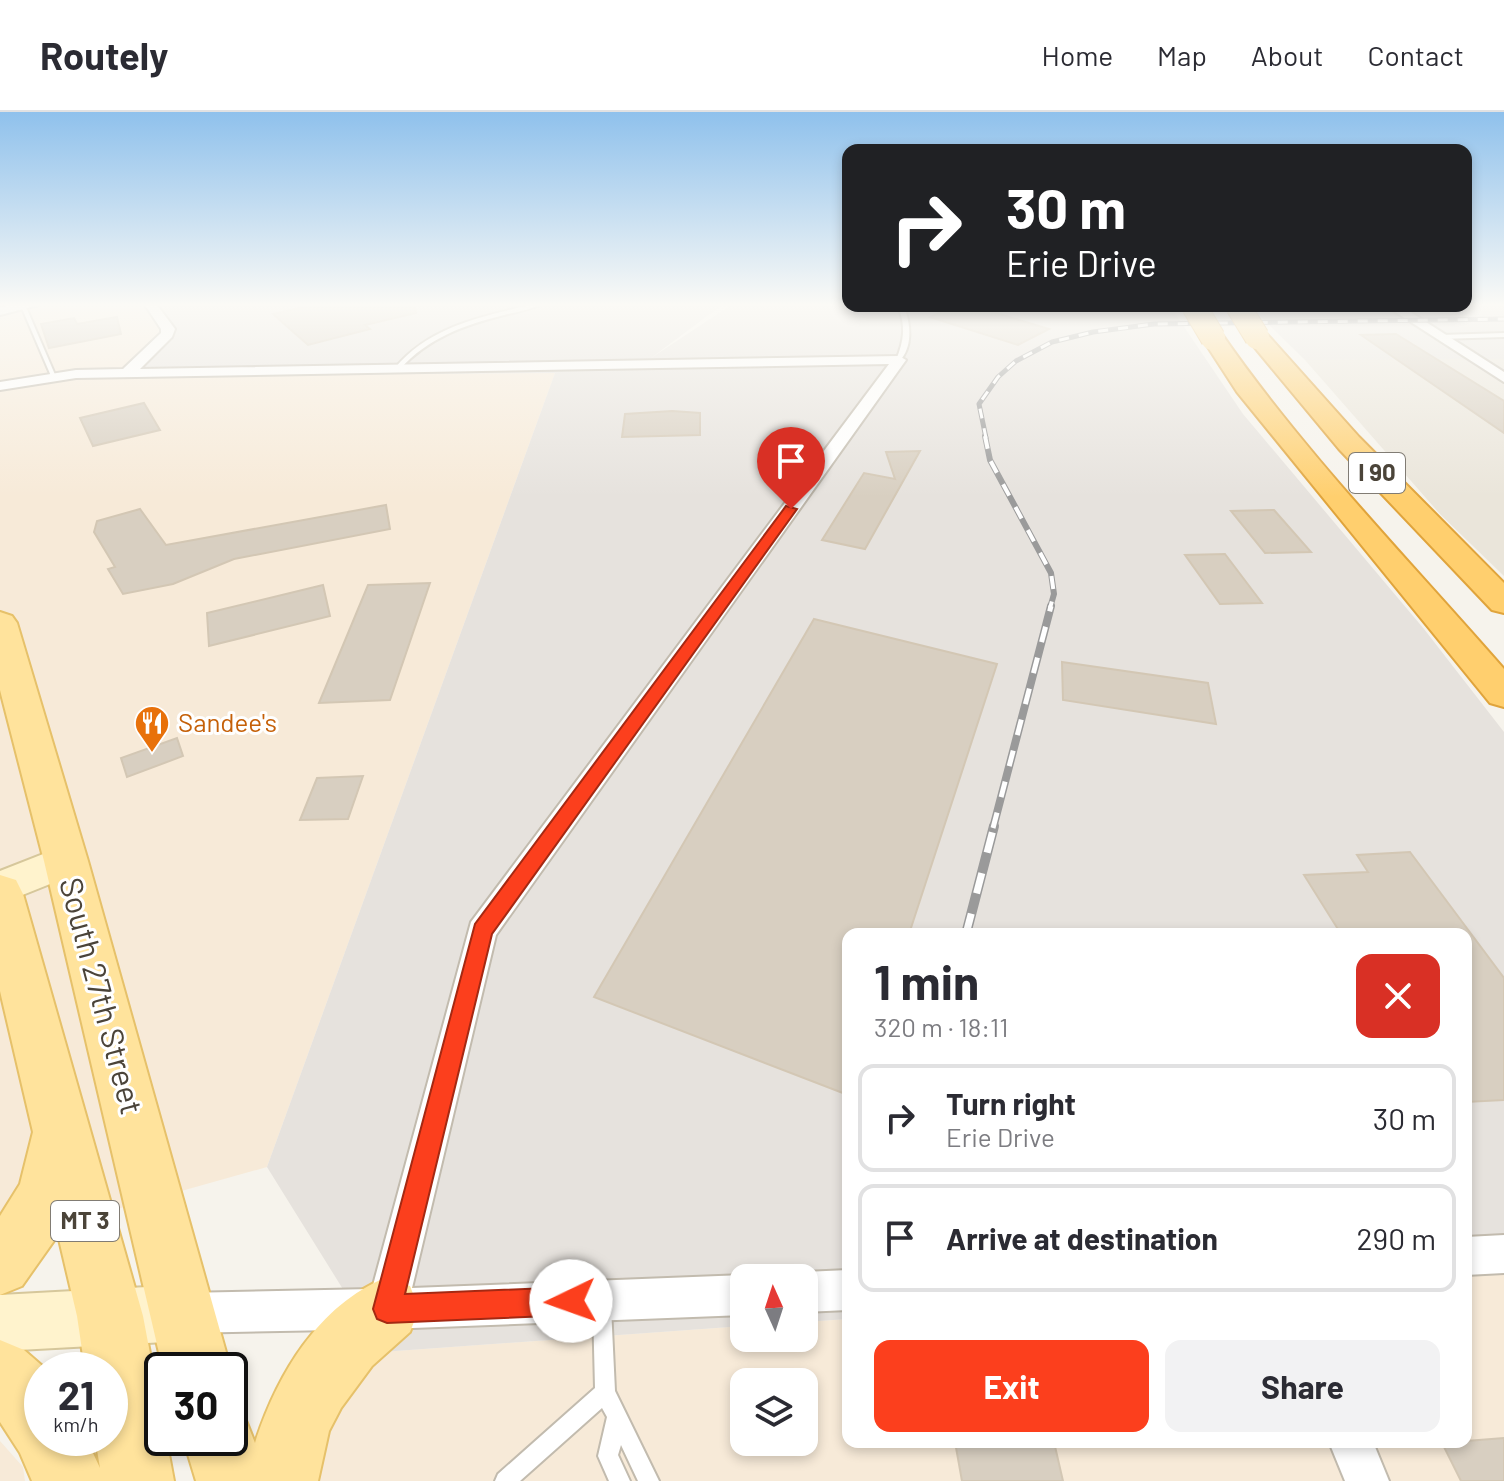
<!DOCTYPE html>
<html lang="en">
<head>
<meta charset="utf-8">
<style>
  body { margin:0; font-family:Barlow,sans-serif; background:#f2f2f3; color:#2b2b33; height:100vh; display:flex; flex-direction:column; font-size:30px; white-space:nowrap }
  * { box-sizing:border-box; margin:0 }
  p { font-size:26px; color:#7c7c81 }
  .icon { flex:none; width:44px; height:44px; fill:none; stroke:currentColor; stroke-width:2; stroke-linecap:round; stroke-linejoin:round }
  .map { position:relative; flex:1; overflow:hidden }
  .drawer { position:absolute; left:842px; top:816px; width:630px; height:520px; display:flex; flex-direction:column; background:#fff; border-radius:16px; box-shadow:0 4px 12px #0003 }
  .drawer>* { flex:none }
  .guide { position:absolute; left:842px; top:32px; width:630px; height:168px; border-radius:16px; box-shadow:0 4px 12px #0003; background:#202124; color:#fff; overflow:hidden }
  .needle { width:52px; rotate:357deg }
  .buttons { position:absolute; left:730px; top:1152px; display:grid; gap:16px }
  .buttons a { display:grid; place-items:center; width:88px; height:88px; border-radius:16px; background:#fff; box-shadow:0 4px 12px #0003; font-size:40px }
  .speed { position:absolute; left:24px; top:1240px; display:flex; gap:16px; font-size:40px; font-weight:700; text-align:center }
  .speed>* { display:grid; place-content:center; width:104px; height:104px; border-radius:50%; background:#fff; box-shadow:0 4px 12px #0003; line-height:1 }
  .speed small { font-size:20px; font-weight:400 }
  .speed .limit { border:4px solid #111; border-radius:12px; background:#fff; color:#111 }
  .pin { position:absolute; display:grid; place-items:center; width:68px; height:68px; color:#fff; margin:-82px -34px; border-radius:50% 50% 50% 0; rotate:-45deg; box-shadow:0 0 8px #0007 }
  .pin .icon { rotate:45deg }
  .me { position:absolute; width:88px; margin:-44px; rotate:267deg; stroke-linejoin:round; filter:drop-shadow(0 0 6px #0008) }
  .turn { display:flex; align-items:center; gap:28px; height:168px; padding:0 32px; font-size:36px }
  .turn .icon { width:104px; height:104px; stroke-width:2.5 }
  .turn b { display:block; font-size:56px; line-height:68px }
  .round { display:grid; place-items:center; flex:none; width:84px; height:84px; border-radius:16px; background:#f2f2f3 }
  .headline { display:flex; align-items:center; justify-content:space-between; height:136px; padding:0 32px }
  h1 { font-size:48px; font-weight:700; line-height:60px }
  .button { display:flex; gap:16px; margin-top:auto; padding:16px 32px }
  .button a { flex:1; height:92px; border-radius:16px; background:#fc3f1d; color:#fff; font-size:32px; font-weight:700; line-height:92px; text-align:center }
  .button a+a { background:#f2f2f3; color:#2b2b33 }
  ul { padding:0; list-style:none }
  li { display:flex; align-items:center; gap:24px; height:108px; margin:0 16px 12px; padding:0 16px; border:4px solid #e1e1e2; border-radius:16px }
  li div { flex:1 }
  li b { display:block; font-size:30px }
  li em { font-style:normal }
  header { display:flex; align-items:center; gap:48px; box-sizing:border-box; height:112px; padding:0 40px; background:#fff; border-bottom:2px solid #e1e1e2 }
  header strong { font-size:38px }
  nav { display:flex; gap:44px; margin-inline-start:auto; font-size:28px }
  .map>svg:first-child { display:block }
  .residential { fill:#eae5da }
  .commercial { fill:#f7ead8; fill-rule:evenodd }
  .industrial { fill:#e6e2dd }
  .building { fill:#d8cfc1; stroke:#d3c7b4; stroke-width:2 }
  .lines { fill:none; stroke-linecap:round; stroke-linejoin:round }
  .service-casing { stroke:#c2bbae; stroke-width:4 }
  .minor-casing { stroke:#c2bbae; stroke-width:4 }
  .secondary-casing { stroke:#d6c79b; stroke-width:4 }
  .primary-casing { stroke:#e6c16a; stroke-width:4 }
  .motorway-casing { stroke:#e0a43c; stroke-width:4 }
  .service { fill:#fff; fill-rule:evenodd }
  .minor { fill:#fff; fill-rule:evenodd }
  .secondary { fill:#fff3cd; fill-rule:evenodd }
  .primary { fill:#ffe39c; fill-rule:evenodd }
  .motorway { fill:#ffcf6e; fill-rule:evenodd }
  .rail-far3-casing { stroke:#9a9a9a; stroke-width:5 }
  .rail-far2-casing { stroke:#9a9a9a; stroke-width:6 }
  .rail-far1-casing { stroke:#9a9a9a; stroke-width:8 }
  .rail-casing { stroke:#9a9a9a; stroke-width:10 }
  .rail-far3 { stroke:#fff; stroke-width:3; stroke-dasharray:10; stroke-linecap:butt }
  .rail-far2 { stroke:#fff; stroke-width:4; stroke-dasharray:13; stroke-linecap:butt }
  .rail-far1 { stroke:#fff; stroke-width:5; stroke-dasharray:16; stroke-linecap:butt }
  .rail { stroke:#fff; stroke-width:7; stroke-dasharray:21; stroke-linecap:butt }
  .motorway-bridge-casing { stroke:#e0a43c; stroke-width:26; stroke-linecap:butt }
  .motorway-bridge { stroke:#ffcf6e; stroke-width:24 }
  .route { fill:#fc3f1d; stroke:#a42913; stroke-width:2 }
  .labels { text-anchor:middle; stroke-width:6; stroke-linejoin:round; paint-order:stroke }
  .shield { fill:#fff; stroke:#817c74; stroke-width:2 }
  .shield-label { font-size:24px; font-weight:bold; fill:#4b4439 }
  .food-label { font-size:26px; fill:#c56008; stroke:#fff; text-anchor:start }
  .near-street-label { font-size:32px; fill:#4b4439; stroke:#fff }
</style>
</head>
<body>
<header>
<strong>Routely</strong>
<nav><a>Home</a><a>Map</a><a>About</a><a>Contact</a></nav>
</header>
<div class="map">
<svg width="1504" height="1369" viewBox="0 0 1504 1369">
  <rect width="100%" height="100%" fill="#f6f3ec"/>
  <polygon class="residential" points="1504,245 1504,464 1440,402 1305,248"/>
  <g class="commercial">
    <polygon points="34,193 152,193 172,216 130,264 555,261 267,1055 0,1130 0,199"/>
    <path d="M 1504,1162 L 1504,1369 L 313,1369 L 318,1303 L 382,1240 L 744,1214 L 744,1226 L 804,1226 L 804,1210 L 848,1207 L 848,1330 L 1466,1330 L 1466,1164 ZM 744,1270 L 804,1270 L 804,1330 L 744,1330 Z"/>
    <polygon points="0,1329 23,1355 25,1369 0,1369"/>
  </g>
  <g class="industrial">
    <polygon points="152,193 722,193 651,246 731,193 1170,194 1243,302 1424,517 1504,620 1504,1162 1466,1164 1466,822 848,822 848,1207 804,1210 804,1166 744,1166 744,1214 382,1240 267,1055 555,261 128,264 171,222"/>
    <polygon points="1504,193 1504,247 1305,248 1258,202 1256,194"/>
  </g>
  <g class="building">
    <polygon points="313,193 415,193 416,201 365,213 370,217 308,233 273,202"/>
    <polygon points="955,194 973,194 1049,217 1018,233 930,205"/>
    <polygon points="117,205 121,222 49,236 41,212 74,206 77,212"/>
    <polygon points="1396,222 1504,289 1504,321 1361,223"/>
    <polygon points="144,291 160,318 93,334 80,306"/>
    <polygon points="672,299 700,301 700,323 622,325 625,302"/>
    <polygon points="920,339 865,437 822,428 864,361 895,367 886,340"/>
    <polygon points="386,393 390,417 234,447 173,472 123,482 108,457 115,455 94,420 97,409 140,397 166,433"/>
    <polygon points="1274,398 1311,440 1265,441 1231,399"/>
    <polygon points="1225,442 1262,491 1220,492 1185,443"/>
    <polygon points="430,471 390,588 319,591 368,473"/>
    <polygon points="323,473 330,504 209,534 207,501"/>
    <polygon points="814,507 997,552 909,822 848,822 848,983 594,885"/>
    <polygon points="1062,550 1208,571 1216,612 1063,588"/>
    <polygon points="177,626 183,644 127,665 121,646"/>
    <polygon points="363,664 348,707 300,708 317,666"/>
    <polygon points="1410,740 1504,866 1504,988 1466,990 1466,822 1341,822 1304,763 1368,760 1357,743"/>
    <polygon points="1504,1326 1504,1369 1461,1369 1442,1331"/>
    <polygon points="955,1330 1054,1330 1063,1369 962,1369"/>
  </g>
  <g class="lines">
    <g class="service-casing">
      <g id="service">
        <path d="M 530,193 L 540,193 C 529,198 516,200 504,203 C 464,213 428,226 400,257 L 395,256 C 429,215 480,205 530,193 Z"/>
        <polygon points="21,194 26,195 56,265 51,264"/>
        <path d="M 898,194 L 904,194 C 911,213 913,235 899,250 L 896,248 C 904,229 906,214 898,194 Z"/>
        <polygon points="1504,221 1504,225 1440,227 1437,225 1440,223"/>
        <polygon points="602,1186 609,1188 611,1195 615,1279 659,1369 638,1369 621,1333 618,1343 630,1369 609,1369 598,1344 607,1305 602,1296 520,1369 495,1369 498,1362 595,1276 593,1195 595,1188"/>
      </g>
    </g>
    <g class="minor-casing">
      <g id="minor">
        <polygon points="12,193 39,193 0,203 0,195"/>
        <polygon points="145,193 157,193 175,217 172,225 140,257 899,244 906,248 496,823 412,1176 744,1163 751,1166 744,1166 744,1203 387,1217 184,1221 170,1215 164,1201 170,1187 184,1181 372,1177 471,810 889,252 76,266 0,278 0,270 76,258 123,257 161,221 161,217"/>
        <polygon points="1386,194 1401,194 1504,260 1504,270"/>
        <polygon points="1504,1123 1504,1161 1466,1163 1466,1125"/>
        <polygon points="848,1158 848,1198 804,1200 804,1166 790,1166 804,1160"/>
        <polygon points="1329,1330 1373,1330 1389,1369 1345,1369"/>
      </g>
    </g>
    <g class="secondary-casing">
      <g id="secondary">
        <polygon points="66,733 80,738 85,749 80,760 0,792 0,759"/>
        <polygon points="184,1173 204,1181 212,1201 204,1221 184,1229 0,1239 0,1183"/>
      </g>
    </g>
    <g class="primary-casing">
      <g id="primary">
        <polygon points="0,500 12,504 17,511 88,749 231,1258 230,1260 163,1258 44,749 0,578"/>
        <polygon points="0,763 16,768 23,782 143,1204 162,1305 162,1326 166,1326 174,1369 32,1369 20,1341 0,1310 0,1228 24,1238 47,1258 42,1258 42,1326 86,1326 100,1356 95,1326 110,1326 110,1258 85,1258 77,1204 58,1123 22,1174 0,1183 0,1104 20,1072 33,1020 0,879"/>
        <path d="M 387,1165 L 410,1174 L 419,1197 L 410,1220 L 372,1254 L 341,1296 L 329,1319 L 318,1369 L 196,1369 L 183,1326 L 230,1326 L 230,1296 L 243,1301 L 255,1331 C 277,1263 318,1193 387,1165 Z"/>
      </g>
    </g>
    <g class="motorway-casing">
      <g id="motorway">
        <polygon points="1257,218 1265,220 1359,325 1504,471 1504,501 1492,498 1339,337 1246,225"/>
        <path d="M 1213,219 L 1221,221 C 1304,341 1408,447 1504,557 L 1504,595 L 1490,591 L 1237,280 L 1202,226 L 1205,221 Z"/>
      </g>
    </g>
    <use href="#service" class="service"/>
    <use href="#minor" class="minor"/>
    <use href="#secondary" class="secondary"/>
    <use href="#primary" class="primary"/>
    <use href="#motorway" class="motorway"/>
    <g class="rail-far3-casing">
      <polyline id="rail-far3" points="986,326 979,292 998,265 1016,249 1052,230 1093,220 1154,212 1504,207"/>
    </g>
    <g class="rail-far2-casing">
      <polyline id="rail-far2" points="985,324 990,348 1051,461 1054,482 1050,496"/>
    </g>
    <g class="rail-far1-casing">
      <polyline id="rail-far1" points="993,716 1051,494"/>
    </g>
    <g class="rail-casing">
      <polyline id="rail" points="966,822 994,714"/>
    </g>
    <use href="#rail-far3" class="rail-far3"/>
    <use href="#rail-far2" class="rail-far2"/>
    <use href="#rail-far1" class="rail-far1"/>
    <use href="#rail" class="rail"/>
    <g class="motorway-bridge-casing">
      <g id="motorway-bridge">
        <polyline points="1194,194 1213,226"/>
        <polyline points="1238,194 1257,225"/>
      </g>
    </g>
    <use href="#motorway-bridge" class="motorway-bridge"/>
  </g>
  <linearGradient id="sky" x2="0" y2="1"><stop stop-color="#8fc1ec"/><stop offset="0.5" stop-color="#fbfaf6"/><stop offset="1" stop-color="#fbfaf6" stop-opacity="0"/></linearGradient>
  <rect width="1504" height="385" fill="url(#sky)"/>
  <polygon class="route" points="786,394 797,397 492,822 405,1182 571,1175 581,1180 585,1189 581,1199 571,1203 387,1211 377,1207 373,1197 475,812"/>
  <defs>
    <g id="restaurant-pin" transform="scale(1.8)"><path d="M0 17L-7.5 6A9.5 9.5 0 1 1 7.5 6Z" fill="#e8710a" stroke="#fff"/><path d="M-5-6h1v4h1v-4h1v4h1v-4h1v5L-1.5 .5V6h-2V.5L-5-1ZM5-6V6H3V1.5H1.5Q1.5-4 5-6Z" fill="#fff"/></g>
  </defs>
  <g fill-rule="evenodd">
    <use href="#restaurant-pin" x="152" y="611"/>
  </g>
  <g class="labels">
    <g class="shield">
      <rect x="1349" y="341" width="56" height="40" rx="6"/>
      <rect x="51" y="1089" width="68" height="40" rx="6"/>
    </g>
    <g class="shield-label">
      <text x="1377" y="369">I 90</text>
      <text x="85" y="1117">MT 3</text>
    </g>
    <g class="food-label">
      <text x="178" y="620">Sandee's</text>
    </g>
    <g class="near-street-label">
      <text transform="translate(101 884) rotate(75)" y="11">South 27th Street</text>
    </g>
  </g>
</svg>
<div class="buttons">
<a><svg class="needle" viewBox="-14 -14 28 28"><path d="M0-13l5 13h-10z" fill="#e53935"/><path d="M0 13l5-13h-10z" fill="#7c7c81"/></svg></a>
<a><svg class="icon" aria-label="layers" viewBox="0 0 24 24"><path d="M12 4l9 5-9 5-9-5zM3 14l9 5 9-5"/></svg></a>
</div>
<div class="speed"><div>21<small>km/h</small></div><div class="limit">30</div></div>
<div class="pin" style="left:791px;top:397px;background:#d93025"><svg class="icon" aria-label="arrive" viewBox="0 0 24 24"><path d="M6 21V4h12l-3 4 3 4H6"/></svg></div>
<svg class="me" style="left:571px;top:1189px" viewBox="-20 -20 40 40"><circle r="19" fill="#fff"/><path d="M0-13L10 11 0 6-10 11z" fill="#fc3f1d"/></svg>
<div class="guide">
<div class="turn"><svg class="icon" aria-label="right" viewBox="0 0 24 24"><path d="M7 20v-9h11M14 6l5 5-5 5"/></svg><div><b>30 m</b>Erie Drive</div></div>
</div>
<section class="drawer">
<div class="headline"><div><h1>1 min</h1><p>320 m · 18:11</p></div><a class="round" style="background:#d93025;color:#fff"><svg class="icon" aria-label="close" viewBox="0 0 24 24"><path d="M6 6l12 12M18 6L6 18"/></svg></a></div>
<ul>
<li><svg class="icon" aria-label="right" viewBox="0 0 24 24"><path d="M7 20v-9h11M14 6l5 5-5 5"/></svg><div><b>Turn right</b><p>Erie Drive</p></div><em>30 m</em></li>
<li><svg class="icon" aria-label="arrive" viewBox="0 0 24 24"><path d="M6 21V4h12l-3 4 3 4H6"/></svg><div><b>Arrive at destination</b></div><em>290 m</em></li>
</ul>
<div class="button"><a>Exit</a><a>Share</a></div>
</section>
</div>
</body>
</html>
